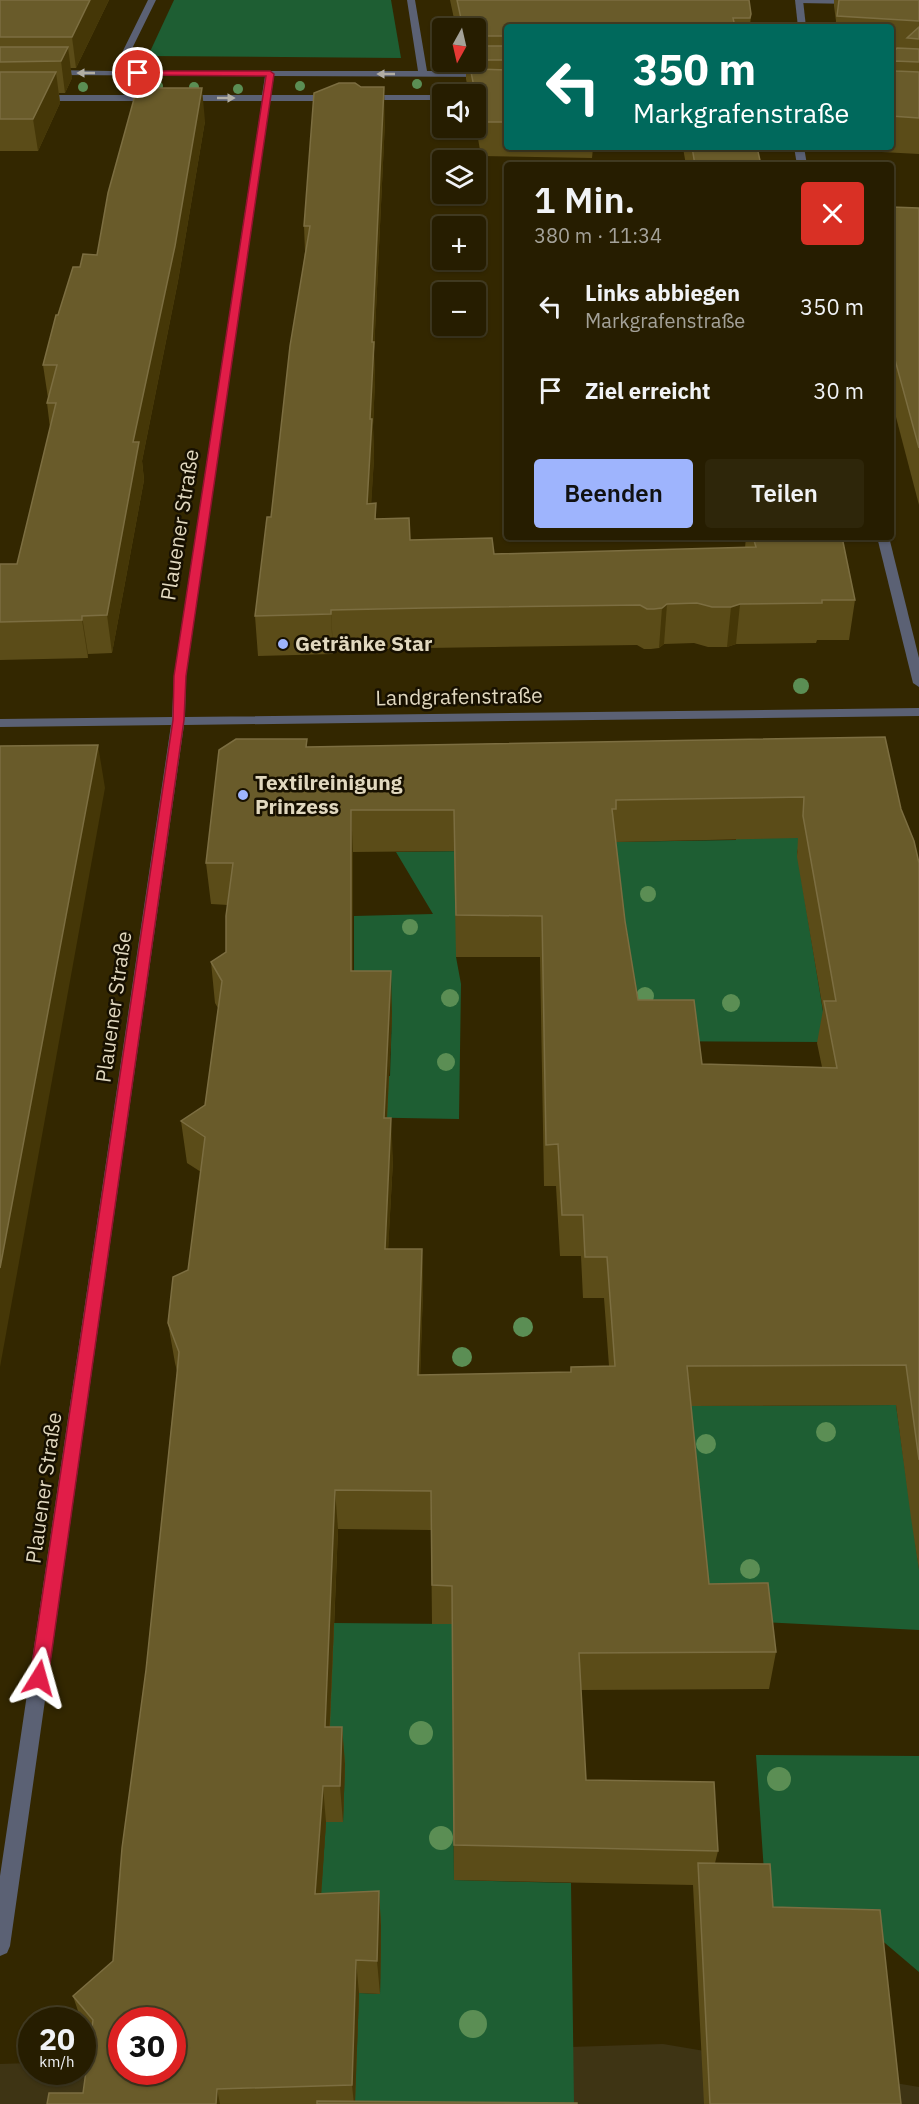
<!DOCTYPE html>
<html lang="de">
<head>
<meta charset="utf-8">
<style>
  body { margin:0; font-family:"IBM Plex Sans",sans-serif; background:#2e260a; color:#f1f3f6; height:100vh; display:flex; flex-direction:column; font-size:22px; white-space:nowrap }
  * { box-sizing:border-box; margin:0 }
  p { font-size:20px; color:#a4a299 }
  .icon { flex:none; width:33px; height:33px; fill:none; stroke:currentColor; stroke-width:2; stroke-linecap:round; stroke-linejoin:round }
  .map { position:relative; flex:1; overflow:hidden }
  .sheet { position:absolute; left:504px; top:162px; width:390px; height:378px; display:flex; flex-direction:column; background:#261d00; border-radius:6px; box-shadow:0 2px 4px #0004,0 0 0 2px #423b22 }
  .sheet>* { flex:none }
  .banner { position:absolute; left:504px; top:24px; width:390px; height:126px; border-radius:6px; box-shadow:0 2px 4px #0004,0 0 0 2px #423b22; background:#00695c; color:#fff; overflow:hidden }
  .needle { width:39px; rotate:188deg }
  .controls { position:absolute; left:432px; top:18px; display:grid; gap:12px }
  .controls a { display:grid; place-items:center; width:54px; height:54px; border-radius:6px; background:#261d00; box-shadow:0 2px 4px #0004,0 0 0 2px #423b22; font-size:30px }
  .speed { position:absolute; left:18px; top:2007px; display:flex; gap:12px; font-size:30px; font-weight:700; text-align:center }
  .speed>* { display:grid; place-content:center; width:78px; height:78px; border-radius:50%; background:#261d00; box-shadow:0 2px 4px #0004,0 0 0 2px #423b22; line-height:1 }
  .speed small { font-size:15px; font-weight:400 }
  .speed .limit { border:9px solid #d22; background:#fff; color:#111 }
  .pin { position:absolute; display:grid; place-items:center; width:51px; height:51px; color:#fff; margin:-26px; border:3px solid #fff; border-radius:50%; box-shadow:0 2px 6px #0007 }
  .me { position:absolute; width:66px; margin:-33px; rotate:8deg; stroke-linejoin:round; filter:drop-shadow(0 0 4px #0008) }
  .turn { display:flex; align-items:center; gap:21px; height:126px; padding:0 30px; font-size:27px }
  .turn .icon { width:78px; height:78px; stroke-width:2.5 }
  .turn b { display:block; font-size:42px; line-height:51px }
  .round { display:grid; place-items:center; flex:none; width:63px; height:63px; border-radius:6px; background:#2e260a }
  .summary { display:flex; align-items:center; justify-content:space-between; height:102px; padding:0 30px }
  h1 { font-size:36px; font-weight:600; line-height:45px }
  .primary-button { display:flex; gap:12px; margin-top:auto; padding:12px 30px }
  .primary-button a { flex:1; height:69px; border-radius:6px; background:#9eb4fd; color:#111; font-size:24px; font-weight:600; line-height:69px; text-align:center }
  .primary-button a+a { background:#2e260a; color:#f1f3f6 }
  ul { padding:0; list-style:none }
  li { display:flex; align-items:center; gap:18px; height:84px; padding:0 30px }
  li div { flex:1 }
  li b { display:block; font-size:22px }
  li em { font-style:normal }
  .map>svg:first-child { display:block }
  .built { fill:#3e3414 }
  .green { fill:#1e5e33 }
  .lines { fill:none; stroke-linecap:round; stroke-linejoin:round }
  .lane { fill:#5b6174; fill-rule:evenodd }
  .street { fill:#5b6174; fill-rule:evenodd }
  .tree { fill:#5b8e54 }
  .wall { fill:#5b4c18; fill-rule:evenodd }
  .shaded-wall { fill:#453707 }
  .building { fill:#695b2a; stroke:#7c6e41; stroke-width:1.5; fill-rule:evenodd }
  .oneway { fill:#b2aea5 }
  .route { fill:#e11d48; stroke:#92132f; stroke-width:1.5 }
  .poi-dot { fill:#9eb4fd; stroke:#171000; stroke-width:2 }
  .labels { text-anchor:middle; stroke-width:5; stroke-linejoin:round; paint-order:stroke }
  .street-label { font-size:21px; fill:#e1d8bf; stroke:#171000 }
  .poi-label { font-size:21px; font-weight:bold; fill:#e1d8bf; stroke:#171000; text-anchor:start }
</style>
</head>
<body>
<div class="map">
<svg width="919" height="2104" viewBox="0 0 919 2104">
  <rect width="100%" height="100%" fill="#332700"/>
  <polygon class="built" points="663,2044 919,2087 919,2104 0,2104 0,2064 31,2063 32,2072 82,2072 83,2062 121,2061 122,2072 172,2072 287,2056"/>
  <g class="green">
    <polygon points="174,0 391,0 401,58 148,56"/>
    <polygon points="804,830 797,852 828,1042 635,1041 622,963 456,914 456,957 461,984 459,1119 345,1117 360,1076 390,1076 392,1013 354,996 354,916 433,914 396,852 468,851 613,842 736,840 736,831"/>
    <polygon points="896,1405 919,1569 919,1630 761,1622 703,1622 682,1406"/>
    <polygon points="334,1623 452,1624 454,1880 571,1883 574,2104 285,2104 357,2045 359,1993 380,1994 381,1926 310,1928 322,1877 326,1822 343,1821 345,1764 328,1764"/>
    <polygon points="756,1755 919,1756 919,1972 872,1932 768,1930"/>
  </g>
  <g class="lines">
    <polygon class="lane" points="796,0 855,0 857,2 853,4 799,3"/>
    <g class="street">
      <polygon points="148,0 156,0 121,71 418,71 407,0 415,0 427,71 507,71 507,77 274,76 271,95 333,95 337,98 333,101 270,101 186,676 185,717 919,708 919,716 184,725 10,1946 7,1953 0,1956 0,1876 171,725 0,727 0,719 172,717 174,676 262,101 183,101 179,98 183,95 262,95 265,76 48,75 47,73 51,70 113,71"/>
      <polygon points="795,0 803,0 806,27 798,27"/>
      <polygon points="0,95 153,95 157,98 153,101 0,101"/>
      <polygon points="366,95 442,95 442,100 363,100 362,98"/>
      <polygon points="794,147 804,147 807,165 797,165"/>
      <polygon points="877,537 889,537 919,658 919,687 913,683"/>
    </g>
  </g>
  <g class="tree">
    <circle cx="417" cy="84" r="5"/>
    <circle cx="121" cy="85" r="5"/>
    <circle cx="158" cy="86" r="5"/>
    <circle cx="300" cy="86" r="5"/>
    <circle cx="83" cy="87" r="5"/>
    <circle cx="194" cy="87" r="5"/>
    <circle cx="238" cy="89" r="5"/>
    <circle cx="801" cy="686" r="8"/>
    <circle cx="648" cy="894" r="8"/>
    <circle cx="410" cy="927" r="8"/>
    <circle cx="645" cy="996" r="9"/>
    <circle cx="450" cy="998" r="9"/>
    <circle cx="731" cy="1003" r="9"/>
    <circle cx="446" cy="1062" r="9"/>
    <circle cx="523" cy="1327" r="10"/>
    <circle cx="462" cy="1357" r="10"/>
    <circle cx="826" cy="1432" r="10"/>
    <circle cx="706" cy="1444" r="10"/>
    <circle cx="750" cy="1569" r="10"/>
    <circle cx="421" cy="1733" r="12"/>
    <circle cx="779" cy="1779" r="12"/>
    <circle cx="441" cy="1838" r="12"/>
    <circle cx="473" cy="2024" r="14"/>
  </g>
  <g class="wall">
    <polygon points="0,0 109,0 76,68 70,68 72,78 65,93 59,93 60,103 38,151 0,151"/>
    <polygon points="450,0 749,0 751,14 750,27 507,27 507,147 757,147 761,165 686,165 683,148 593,148 592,158 481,156 476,127 476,94 469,94 466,79 466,69 464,69 463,62 476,62 476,28 456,28"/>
    <polygon points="834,0 919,0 919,154 825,149 825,147 891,147 891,27 835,27 836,21 834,6"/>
    <polygon points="205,121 178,281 142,461 144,480 112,653 88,654 88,658 0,660 0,564 17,564 50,428 47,403 48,398 43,365 58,315 97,255"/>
    <polygon points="385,121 374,352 375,380 373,426 374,458 371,503 376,503 376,519 410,540 494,554 745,548 746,537 842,537 855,600 849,640 817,640 816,643 736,644 727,647 708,647 694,643 664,644 659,648 651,649 644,649 637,645 427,648 333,650 333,654 258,656 255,616 271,517 305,252 304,226"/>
    <polygon points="891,207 919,208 919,505 891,398"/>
    <path d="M 885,737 L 901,809 L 919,863 L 919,1570 L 911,1518 L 896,1405 L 691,1406 L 709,1584 L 776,1652 L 769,1689 L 581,1690 L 586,1780 L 718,1851 L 715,1863 L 773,1907 L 901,2104 L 704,2104 L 693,1885 L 454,1880 L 452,1624 L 432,1624 L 431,1530 L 338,1529 L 330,1727 L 342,1727 L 345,1764 L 343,1822 L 326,1822 L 321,1893 L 379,1891 L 381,1926 L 380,1994 L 359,1993 L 355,2101 L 577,2104 L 47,2104 L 83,2093 L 91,2037 L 83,2028 L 82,2020 L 81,2020 L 73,1996 L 113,1961 L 146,1670 L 177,1371 L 175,1363 L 168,1323 L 188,1270 L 201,1172 L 187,1163 L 181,1121 L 205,1105 L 218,1008 L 215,1003 L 211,962 L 226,952 L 228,905 L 211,904 L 206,863 L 307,747 ZM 798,838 L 797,857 L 823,1010 L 817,1043 L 822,1067 L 702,1064 L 638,1000 L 625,921 L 616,842 ZM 454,851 L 456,957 L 540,957 L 544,1186 L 556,1186 L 560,1256 L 581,1256 L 583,1298 L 604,1298 L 609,1366 L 571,1367 L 570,1372 L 420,1375 L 423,1290 L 422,1249 L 388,1249 L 393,1160 L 387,1118 L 392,1013 L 353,971 L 353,852 Z"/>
  </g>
  <g class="shaded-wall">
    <polygon points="90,0 109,0 76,68 72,37"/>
    <polygon points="68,47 72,78 65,93 61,61"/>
    <polygon points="56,72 60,103 38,151 33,119"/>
    <polygon points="384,87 385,121 374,352 375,380 373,426 374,458 369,543 367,504 372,342"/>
    <polygon points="202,88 205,121 178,281 142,461 144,480 112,653 107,615 133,442"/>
    <polygon points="667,604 664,644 659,648 662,608"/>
    <polygon points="740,604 736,644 727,647 731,607"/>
    <polygon points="331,610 333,650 333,654 331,614"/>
    <polygon points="82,616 88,654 88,658 82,620"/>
    <polygon points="98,745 105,788 0,1367 0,1268"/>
    <polygon points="351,810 353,852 353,1013 351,971"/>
    <polygon points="391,971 392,1013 385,1159 384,1118"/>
    <polygon points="391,1118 393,1160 386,1290 385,1249"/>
    <polygon points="422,1249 423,1290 419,1415 418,1375"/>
    <polygon points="335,1490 338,1529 328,1764 325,1727"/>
    <polygon points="342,1727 345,1764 343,1822 340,1786"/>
    <polygon points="323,1786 326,1822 319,1928 315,1894"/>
    <polygon points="379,1891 381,1926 380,1994 377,1961"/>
    <polygon points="356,1960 359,1993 355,2104 354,2104 352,2085"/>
    <polygon points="217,2089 220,2104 216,2104"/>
  </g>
  <g class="building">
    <polygon points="0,0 90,0 72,37 0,37"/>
    <polygon points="457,0 749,0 751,14 750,18 733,18 735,27 507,27 507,36 476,36 476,28 463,28"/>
    <polygon points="839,0 919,0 919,21 837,16"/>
    <polygon points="919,27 919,39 907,38"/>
    <polygon points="476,46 507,46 507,60 476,60 474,67 476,69 507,70 507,122 481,122 469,62 476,62"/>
    <polygon points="0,47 68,47 61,61 0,62"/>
    <polygon points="897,48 919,49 919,62 894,61 894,69 896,71 919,72 919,118 891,116 891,54"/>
    <polygon points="0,72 56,72 33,119 0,119"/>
    <polygon points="339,83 355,83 361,87 384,87 372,342 374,342 370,419 372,419 367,504 376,503 375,519 409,518 410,540 492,538 494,554 756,547 753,537 842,537 855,600 822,600 822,603 740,604 731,607 712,607 697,603 667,604 662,608 654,609 647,609 640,605 427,608 331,610 331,614 255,616 267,517 271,517 290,346 310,226 304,226 314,93"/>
    <polygon points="137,88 202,88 175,246 133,442 139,442 107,615 82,616 82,620 0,622 0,564 17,564 56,403 47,403 57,365 43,365 56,315 58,315 73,267 80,267 83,254 97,255 108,193"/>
    <polygon points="692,147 757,147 761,165 695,165"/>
    <polygon points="891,207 919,208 919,448 891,345"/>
    <path d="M 885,737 L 901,809 L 914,841 L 919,863 L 919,1460 L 906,1365 L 687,1366 L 709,1584 L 768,1583 L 776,1652 L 579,1653 L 586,1780 L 714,1782 L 718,1851 L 454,1845 L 452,1586 L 432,1585 L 431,1491 L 335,1490 L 325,1727 L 342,1727 L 340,1786 L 323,1786 L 315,1894 L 379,1891 L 377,1961 L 356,1960 L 352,2085 L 217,2089 L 216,2104 L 47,2104 L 49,2093 L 83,2093 L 93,2020 L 73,1996 L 113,1961 L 122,1848 L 146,1670 L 177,1374 L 179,1352 L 168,1323 L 173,1277 L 188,1270 L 205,1137 L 181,1121 L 205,1105 L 222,981 L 211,962 L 226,952 L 226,916 L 233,863 L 206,863 L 219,750 L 236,739 L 307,739 L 306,747 ZM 804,797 L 803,816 L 836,1001 L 824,1001 L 837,1068 L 702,1064 L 694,1000 L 638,1000 L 625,921 L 612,809 L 616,809 L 616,800 ZM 351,810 L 454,810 L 456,915 L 542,916 L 546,1145 L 558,1144 L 562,1215 L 583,1215 L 585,1257 L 607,1257 L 615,1366 L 571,1367 L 571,1372 L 418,1375 L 422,1249 L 385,1249 L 391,1118 L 384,1118 L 391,971 L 351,971 ZM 122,2020 L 172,2020 L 172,2072 L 122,2072 Z"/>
    <polygon points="98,745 0,1268 0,746"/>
    <polygon points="698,1863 770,1864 773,1907 880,1910 901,2104 710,2104"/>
    <polygon points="317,2101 577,2103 577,2104 317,2104"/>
  </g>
  <defs><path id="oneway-solid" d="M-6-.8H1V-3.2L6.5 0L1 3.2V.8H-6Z" transform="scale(1.5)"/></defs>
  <g class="oneway">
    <use href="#oneway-solid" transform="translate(86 73) rotate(180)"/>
    <use href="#oneway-solid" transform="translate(386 74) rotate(-180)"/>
    <use href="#oneway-solid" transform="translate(226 98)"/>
  </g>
  <polygon class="route" points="138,71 270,71 274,74 186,676 184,720 48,1678 45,1683 39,1686 33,1683 30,1678 173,720 174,676 266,76 135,75 135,72"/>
  <g class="poi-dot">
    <circle cx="283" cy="644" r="6"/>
    <circle cx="243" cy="795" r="6"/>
  </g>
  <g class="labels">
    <g class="street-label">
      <text transform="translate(180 525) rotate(-81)" y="7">Plauener Straße</text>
      <text transform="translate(459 697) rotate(-1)" y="7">Landgrafenstraße</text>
      <text transform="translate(114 1007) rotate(-82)" y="7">Plauener Straße</text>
      <text transform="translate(44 1488) rotate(-82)" y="7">Plauener Straße</text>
    </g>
    <g class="poi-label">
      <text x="295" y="651">Getränke Star</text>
      <text x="255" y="790">Textilreinigung<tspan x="255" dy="24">Prinzess</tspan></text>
    </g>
  </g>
</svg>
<div class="controls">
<a><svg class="needle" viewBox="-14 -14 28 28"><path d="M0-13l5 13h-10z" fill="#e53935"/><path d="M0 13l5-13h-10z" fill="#a4a299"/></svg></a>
<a><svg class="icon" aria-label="sound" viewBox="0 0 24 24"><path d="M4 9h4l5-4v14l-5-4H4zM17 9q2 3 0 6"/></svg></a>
<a><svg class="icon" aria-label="layers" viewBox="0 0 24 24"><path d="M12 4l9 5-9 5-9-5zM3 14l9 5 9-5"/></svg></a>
<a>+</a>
<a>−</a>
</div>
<div class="speed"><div>20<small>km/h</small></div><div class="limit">30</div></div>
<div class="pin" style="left:138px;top:73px;background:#d93025"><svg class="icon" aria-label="arrive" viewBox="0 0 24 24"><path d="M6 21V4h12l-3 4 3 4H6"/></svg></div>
<svg class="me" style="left:39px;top:1678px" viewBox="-20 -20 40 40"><path d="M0-17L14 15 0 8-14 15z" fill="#e11d48" stroke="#fff" stroke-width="4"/></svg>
<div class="banner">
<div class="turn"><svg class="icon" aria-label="left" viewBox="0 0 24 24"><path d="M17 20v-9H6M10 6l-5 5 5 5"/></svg><div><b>350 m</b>Markgrafenstraße</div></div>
</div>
<section class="sheet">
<div class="summary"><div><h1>1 Min.</h1><p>380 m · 11:34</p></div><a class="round" style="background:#d93025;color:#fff"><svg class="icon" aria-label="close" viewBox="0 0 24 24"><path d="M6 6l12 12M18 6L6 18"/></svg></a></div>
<ul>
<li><svg class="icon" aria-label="left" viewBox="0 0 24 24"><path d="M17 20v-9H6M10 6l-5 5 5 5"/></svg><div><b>Links abbiegen</b><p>Markgrafenstraße</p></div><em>350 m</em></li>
<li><svg class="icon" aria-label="arrive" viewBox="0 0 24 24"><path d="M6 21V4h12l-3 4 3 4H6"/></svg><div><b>Ziel erreicht</b></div><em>30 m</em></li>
</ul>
<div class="primary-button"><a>Beenden</a><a>Teilen</a></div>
</section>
</div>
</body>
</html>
